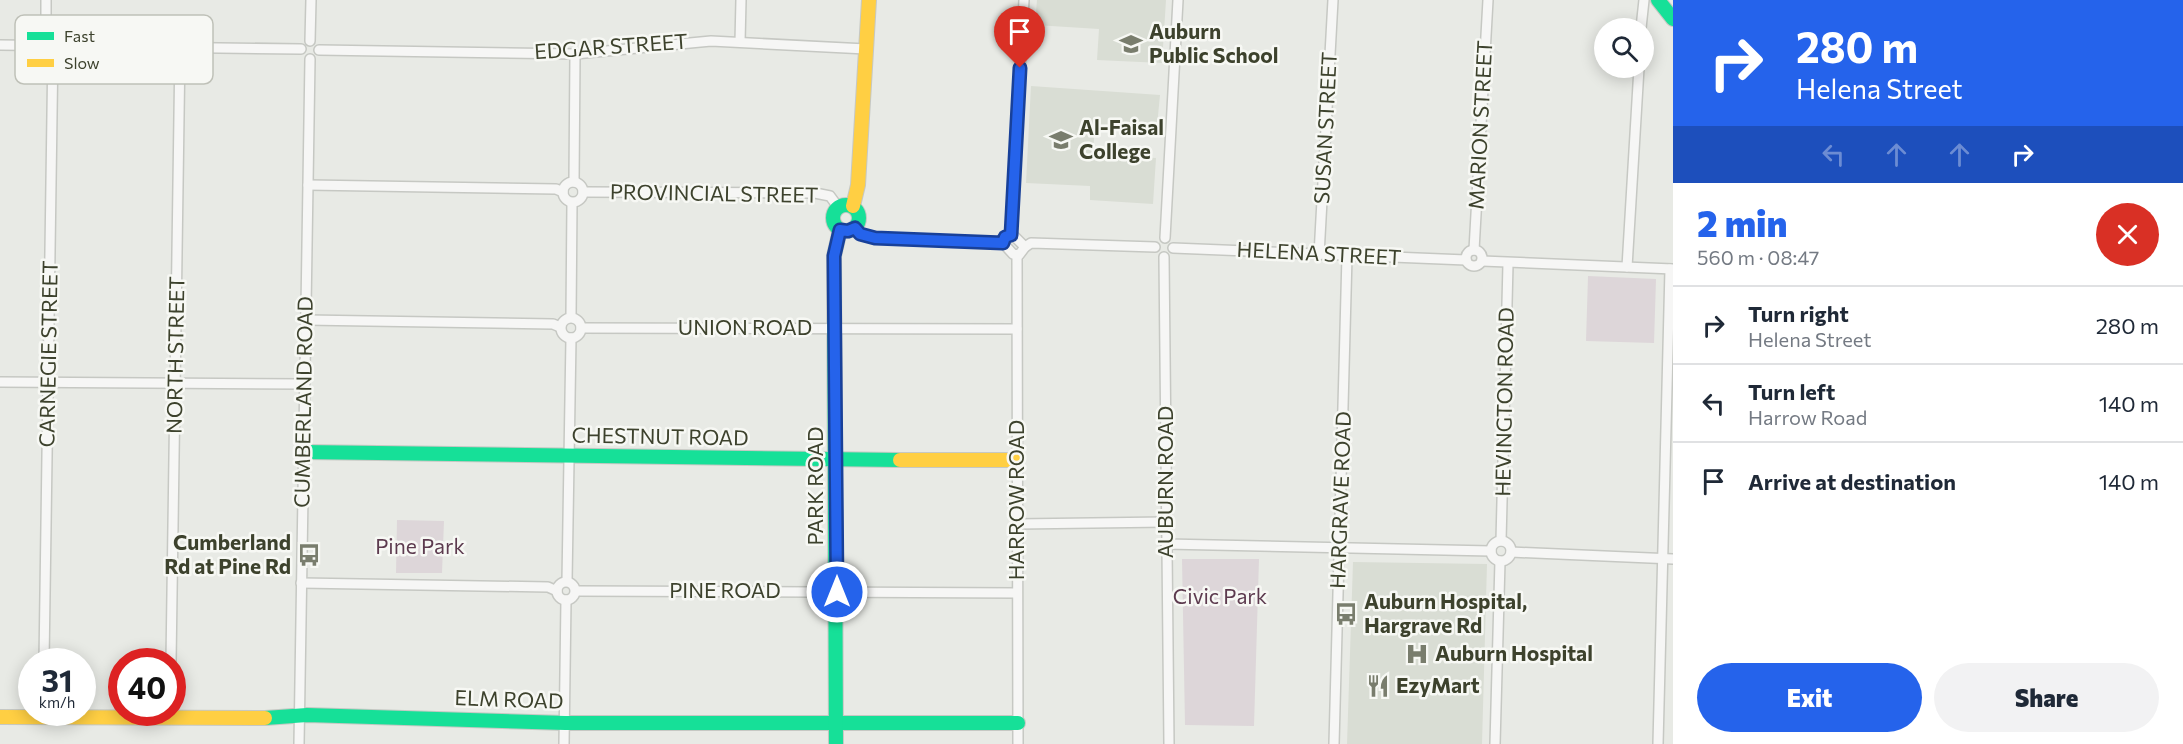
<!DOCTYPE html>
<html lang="en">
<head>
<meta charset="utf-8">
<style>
  body { margin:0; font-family:Commissioner,sans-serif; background:#f2f2f3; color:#1f2937; height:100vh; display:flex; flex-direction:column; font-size:22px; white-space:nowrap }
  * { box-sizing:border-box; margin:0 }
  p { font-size:20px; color:#747a83 }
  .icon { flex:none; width:33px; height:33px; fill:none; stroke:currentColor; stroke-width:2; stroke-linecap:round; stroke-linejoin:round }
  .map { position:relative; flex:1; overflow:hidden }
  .panel { display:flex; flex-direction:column; background:#fff; width:510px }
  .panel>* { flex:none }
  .top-card { background:#2563eb; color:#fff; overflow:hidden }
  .buttons { position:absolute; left:1594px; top:18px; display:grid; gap:12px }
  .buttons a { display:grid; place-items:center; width:60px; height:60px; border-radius:50%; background:#fff; box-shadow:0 3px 15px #0003; font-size:30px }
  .speed { position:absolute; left:18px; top:648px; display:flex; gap:12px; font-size:30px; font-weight:700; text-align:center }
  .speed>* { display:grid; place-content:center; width:78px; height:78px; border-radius:50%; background:#fff; box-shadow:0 3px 15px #0003; line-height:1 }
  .speed small { font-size:15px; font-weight:400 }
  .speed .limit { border:9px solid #d22; background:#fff; color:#111 }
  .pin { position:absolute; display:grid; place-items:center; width:51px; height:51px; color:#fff; margin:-62px -26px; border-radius:50% 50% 50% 0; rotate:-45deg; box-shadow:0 0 6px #0007 }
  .pin .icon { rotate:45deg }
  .me { position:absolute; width:66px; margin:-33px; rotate:0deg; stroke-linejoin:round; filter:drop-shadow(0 0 4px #0008) }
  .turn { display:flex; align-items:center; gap:21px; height:126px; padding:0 24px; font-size:27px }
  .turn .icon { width:78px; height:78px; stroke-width:2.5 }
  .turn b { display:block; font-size:42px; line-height:51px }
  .lanes { display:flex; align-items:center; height:57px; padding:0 24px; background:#0003; justify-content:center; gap:30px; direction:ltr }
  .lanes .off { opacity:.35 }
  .round { display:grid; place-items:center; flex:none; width:63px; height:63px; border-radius:32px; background:#f2f2f3 }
  .headline { display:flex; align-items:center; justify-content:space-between; height:102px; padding:0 24px }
  h1 { font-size:36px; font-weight:800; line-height:45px; color:#2563eb }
  .action { display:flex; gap:12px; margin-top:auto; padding:12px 24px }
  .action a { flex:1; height:69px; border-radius:36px; background:#2563eb; color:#fff; font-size:24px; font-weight:800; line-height:69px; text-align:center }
  .action a+a { background:#f2f2f3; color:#1f2937 }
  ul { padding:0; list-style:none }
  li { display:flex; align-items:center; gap:18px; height:78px; padding:0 24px; border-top:2px solid #e0e1e3 }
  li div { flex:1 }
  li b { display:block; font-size:22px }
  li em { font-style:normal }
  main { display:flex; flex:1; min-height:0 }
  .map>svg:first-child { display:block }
  .built { fill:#d9ddd4 }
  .green { fill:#ddd6d9 }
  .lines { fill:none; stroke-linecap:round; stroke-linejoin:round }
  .street-casing { stroke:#c6c8c3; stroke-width:12 }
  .fast-casing { stroke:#c6c8c3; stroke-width:16 }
  .slow-casing { stroke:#c6c8c3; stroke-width:16 }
  .street { stroke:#f6f6f5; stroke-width:9 }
  .fast { stroke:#16e098; stroke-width:14 }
  .slow { stroke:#ffcf43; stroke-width:14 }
  .route-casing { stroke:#184099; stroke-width:15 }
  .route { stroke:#2563eb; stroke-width:10 }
  .labels { text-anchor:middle; stroke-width:5; stroke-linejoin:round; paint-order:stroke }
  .poi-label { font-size:21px; font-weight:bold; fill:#3d422d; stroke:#f7f8f4; text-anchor:start }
  .street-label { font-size:21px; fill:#3d422d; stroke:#f7f8f4 }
  .park-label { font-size:21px; fill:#5d3b4f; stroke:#f7f8f4 }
  .key { fill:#f7f8f4; stroke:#bfc1b8; stroke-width:1.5 }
  .key-label { font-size:16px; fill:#3d422d }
</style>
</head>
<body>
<main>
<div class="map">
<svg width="1673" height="744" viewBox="0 0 1673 744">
  <rect width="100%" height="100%" fill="#e8eae5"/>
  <g class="built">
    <polygon points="1037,0 1166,0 1162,63 1097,60 1099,29 1035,25"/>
    <polygon points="1031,86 1160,95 1157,126 1095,124 1093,154 1156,158 1153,204 1090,200 1090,186 1026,183"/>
    <polygon points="1353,562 1487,564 1482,744 1347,744"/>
  </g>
  <g class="green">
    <polygon points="1588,276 1656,279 1654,343 1586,341"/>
    <polygon points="397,520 444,521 442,573 396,573"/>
    <polygon points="1182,559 1259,559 1254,726 1185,725"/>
  </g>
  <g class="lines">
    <g class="street-casing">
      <g id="street">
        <polyline points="1641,28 1644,0"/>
        <polyline points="310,41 311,0"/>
        <polyline points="740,42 741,0"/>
        <polyline points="0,45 301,49"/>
        <polyline points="46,46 46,0"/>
        <polyline points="319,50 575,54 711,41 866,49"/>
        <circle cx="573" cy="192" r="10"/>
        <polyline points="574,182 575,54"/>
        <polyline points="308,185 556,189 563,192"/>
        <polyline points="583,192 815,193 830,196 838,207"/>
        <polyline points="855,228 860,234 875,238 1003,243"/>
        <polyline points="1011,235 1024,0"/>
        <polygon points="1013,235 1025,247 1019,255 1013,254 1003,243 1007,236"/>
        <polyline points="1165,238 1178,0"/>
        <polyline points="1025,247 1031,243 1155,247"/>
        <polyline points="1173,248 1466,260"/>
        <circle cx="1474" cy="258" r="8"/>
        <polyline points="1474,250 1488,0"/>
        <polyline points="1017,255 1018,744"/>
        <polyline points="1319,255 1333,0"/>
        <polyline points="1164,257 1169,744"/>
        <polyline points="1482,261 1673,269"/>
        <polyline points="1627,267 1639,68"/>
        <polyline points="571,317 572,203"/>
        <circle cx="571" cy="328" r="10"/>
        <polyline points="306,320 553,324 560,327"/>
        <polyline points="581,328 1017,329"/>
        <polyline points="0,382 304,384"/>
        <polyline points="1018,524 1166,522"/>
        <polyline points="1501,541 1508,264"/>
        <circle cx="1501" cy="551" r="10"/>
        <polyline points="1166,544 1491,551"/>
        <polyline points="1511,552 1673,559"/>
        <polyline points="567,581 571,338"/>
        <circle cx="566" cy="591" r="9"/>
        <polyline points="301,583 548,587 557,591"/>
        <polyline points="576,591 1017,593"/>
        <polyline points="44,662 53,46"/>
        <polyline points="171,662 180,48"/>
        <polyline points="299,744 310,59"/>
        <polyline points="564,744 566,600"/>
        <polyline points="1334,744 1347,256"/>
        <polyline points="1495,744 1500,561"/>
        <polyline points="1658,744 1670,269"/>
      </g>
    </g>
    <g class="fast-casing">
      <g id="fast">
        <polyline points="1658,0 1673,19"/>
        <circle cx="846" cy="218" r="13"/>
        <polyline points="303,452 900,460"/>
        <polyline points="265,718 307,715 565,723 1018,723"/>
        <polyline points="836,744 834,256 840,230"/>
      </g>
    </g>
    <g class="slow-casing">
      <g id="slow">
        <polyline points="853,206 858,185 869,0"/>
        <polyline points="900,460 1017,460"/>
        <polyline points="0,717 265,718"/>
      </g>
    </g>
    <use href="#street" class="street"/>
    <use href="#fast" class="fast"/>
    <use href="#slow" class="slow"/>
  </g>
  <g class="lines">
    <g class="route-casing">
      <polyline id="route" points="837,592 834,256 840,230 848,231 855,228 860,234 875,238 1003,243 1005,237 1011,235 1020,68"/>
    </g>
    <use href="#route" class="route"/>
  </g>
  <defs>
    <g id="school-bare" transform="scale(1.8)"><path d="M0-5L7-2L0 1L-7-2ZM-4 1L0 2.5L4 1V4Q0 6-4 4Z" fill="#797d6d" stroke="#f7f8f4" stroke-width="2.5" paint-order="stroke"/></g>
    <g id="bus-bare" transform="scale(1.8)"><path d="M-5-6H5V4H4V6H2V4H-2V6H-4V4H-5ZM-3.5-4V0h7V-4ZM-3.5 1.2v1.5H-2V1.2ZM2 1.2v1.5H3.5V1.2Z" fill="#797d6d" stroke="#f7f8f4" stroke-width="2.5" paint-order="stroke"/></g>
    <g id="hospital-bare" transform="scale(1.8)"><path d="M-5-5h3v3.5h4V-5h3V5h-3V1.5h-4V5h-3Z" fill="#797d6d" stroke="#f7f8f4" stroke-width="2.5" paint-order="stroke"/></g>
    <g id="restaurant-bare" transform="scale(1.8)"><path d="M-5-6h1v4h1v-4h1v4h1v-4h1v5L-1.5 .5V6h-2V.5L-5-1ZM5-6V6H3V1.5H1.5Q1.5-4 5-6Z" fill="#797d6d" stroke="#f7f8f4" stroke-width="2.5" paint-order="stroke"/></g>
  </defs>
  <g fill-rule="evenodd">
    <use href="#school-bare" x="1131" y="44"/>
    <use href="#school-bare" x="1061" y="140"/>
    <use href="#bus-bare" x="309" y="555"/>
    <use href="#bus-bare" x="1346" y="614"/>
    <use href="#hospital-bare" x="1417" y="654"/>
    <use href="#restaurant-bare" x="1378" y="686"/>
  </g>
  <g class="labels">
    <g class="poi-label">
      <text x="1149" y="39">Auburn<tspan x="1149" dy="24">Public School</tspan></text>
      <text x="1079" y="135">Al-Faisal<tspan x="1079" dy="24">College</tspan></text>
      <text x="291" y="550" text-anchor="end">Cumberland<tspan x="291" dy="24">Rd at Pine Rd</tspan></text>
      <text x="1364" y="609">Auburn Hospital,<tspan x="1364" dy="24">Hargrave Rd</tspan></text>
      <text x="1435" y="661">Auburn Hospital</text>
      <text x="1396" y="693">EzyMart</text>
    </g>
    <g class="street-label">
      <text transform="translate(611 47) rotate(-4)" y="7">EDGAR STREET</text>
      <text transform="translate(1481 125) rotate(-87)" y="7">MARION STREET</text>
      <text transform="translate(1326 128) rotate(-87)" y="7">SUSAN STREET</text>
      <text transform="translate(714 194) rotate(1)" y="7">PROVINCIAL STREET</text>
      <text transform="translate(1319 254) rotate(3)" y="7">HELENA STREET</text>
      <text x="745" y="335">UNION ROAD</text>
      <text transform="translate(49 354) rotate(-89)" y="7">CARNEGIE STREET</text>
      <text transform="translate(176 355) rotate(-89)" y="7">NORTH STREET</text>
      <text transform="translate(304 402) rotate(-89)" y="7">CUMBERLAND ROAD</text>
      <text transform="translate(1505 402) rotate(-89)" y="7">HEVINGTON ROAD</text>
      <text transform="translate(660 437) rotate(1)" y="7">CHESTNUT ROAD</text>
      <text transform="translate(1166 482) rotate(-90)" y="7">AUBURN ROAD</text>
      <text transform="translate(816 486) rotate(-90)" y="7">PARK ROAD</text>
      <text transform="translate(1017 500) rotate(-90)" y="7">HARROW ROAD</text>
      <text transform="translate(1341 500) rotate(-88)" y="7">HARGRAVE ROAD</text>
      <text x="725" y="598">PINE ROAD</text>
      <text transform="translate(509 700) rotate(2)" y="7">ELM ROAD</text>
    </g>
    <g class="park-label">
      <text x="420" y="554">Pine Park</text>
      <text x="1220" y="604">Civic Park</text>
    </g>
  </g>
  <rect x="15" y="15" width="198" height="69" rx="9" class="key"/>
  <rect x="27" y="32" width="27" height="8" fill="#16e098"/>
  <rect x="27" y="59" width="27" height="8" fill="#ffcf43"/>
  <g class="key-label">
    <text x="64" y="42">Fast</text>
    <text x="64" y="69">Slow</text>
  </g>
</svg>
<div class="buttons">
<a><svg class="icon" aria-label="search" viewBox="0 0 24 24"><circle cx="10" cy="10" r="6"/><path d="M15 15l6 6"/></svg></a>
</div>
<div class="speed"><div>31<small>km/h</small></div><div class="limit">40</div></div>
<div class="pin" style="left:1020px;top:68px;background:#d93025"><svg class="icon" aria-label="arrive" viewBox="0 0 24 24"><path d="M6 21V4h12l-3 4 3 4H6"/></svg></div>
<svg class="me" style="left:837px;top:592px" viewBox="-20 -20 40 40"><circle r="17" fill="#2563eb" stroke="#fff" stroke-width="3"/><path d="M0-11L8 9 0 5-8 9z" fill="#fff"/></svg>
</div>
<section class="panel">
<div class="top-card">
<div class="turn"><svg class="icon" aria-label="right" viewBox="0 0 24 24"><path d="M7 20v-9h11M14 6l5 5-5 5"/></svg><div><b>280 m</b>Helena Street</div></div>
<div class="lanes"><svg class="icon off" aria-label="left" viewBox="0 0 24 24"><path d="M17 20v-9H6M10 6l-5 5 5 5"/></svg><svg class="icon off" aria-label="ahead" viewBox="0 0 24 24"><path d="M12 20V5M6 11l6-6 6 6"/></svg><svg class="icon off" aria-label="ahead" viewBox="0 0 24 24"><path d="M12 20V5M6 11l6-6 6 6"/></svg><svg class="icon" aria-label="right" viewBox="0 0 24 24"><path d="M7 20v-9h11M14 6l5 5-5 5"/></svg></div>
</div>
<div class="headline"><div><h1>2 min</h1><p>560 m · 08:47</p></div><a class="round" style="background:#d93025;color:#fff"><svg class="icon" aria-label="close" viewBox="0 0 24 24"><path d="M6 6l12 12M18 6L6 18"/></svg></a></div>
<ul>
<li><svg class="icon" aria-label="right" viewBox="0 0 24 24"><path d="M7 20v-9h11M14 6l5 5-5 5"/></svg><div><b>Turn right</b><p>Helena Street</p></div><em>280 m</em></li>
<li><svg class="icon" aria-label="left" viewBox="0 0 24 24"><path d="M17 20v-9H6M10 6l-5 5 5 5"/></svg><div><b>Turn left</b><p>Harrow Road</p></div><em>140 m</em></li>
<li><svg class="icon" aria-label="arrive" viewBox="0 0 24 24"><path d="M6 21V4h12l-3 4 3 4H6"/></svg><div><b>Arrive at destination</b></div><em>140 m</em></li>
</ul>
<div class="action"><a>Exit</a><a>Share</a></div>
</section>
</main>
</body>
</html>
